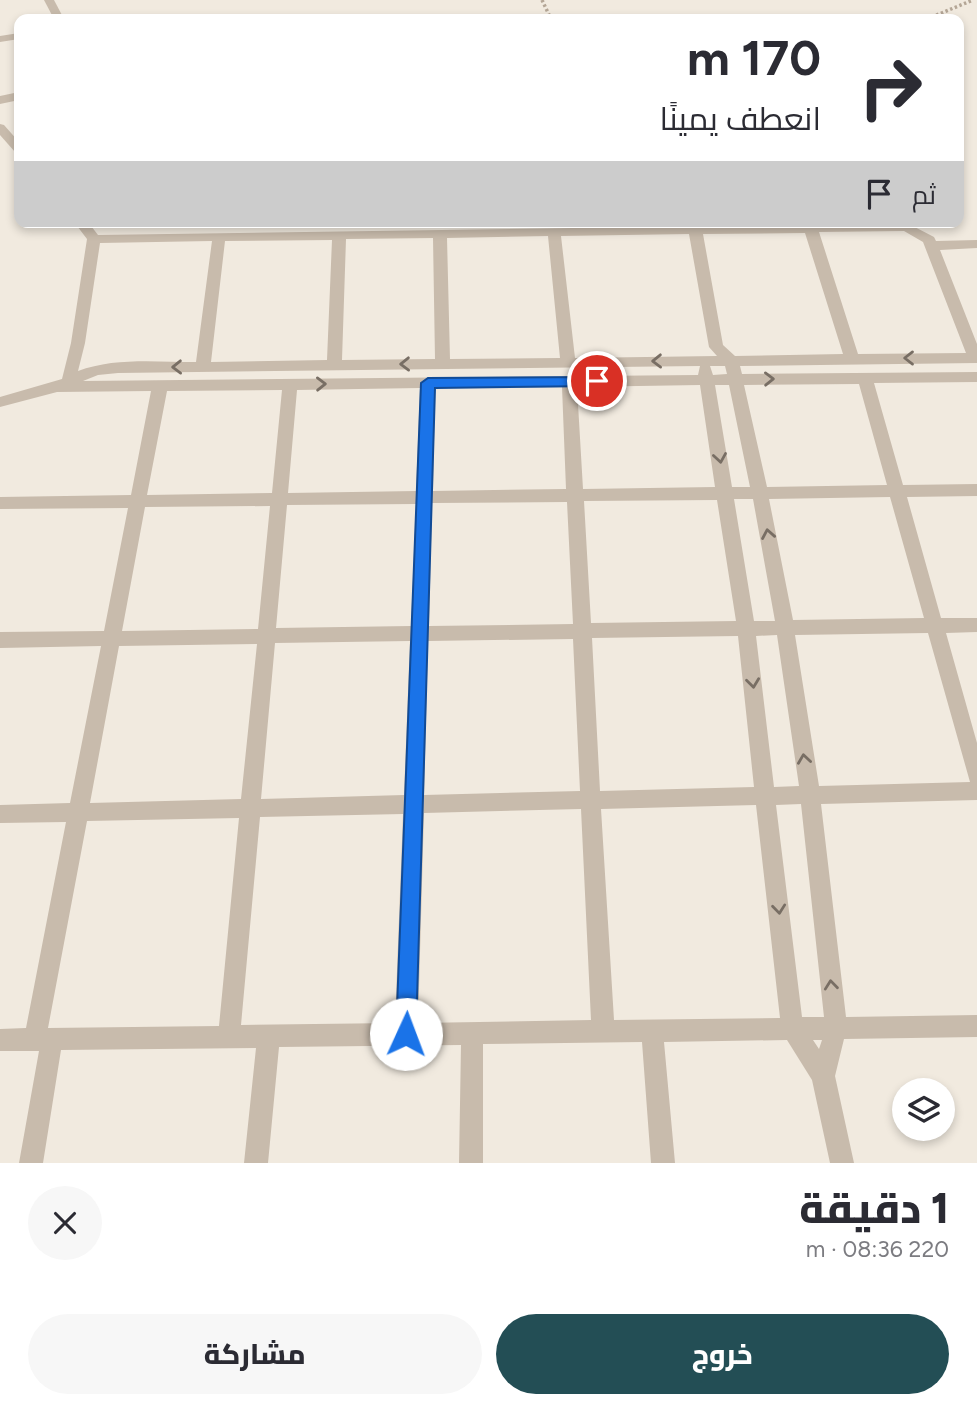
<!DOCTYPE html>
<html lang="ar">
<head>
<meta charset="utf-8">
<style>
  body { margin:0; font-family:Figtree,Cairo,sans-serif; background:#f7f7f7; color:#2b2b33; direction:rtl; height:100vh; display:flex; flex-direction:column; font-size:26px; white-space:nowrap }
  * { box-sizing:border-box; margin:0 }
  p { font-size:23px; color:#7c7c81 }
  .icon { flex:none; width:38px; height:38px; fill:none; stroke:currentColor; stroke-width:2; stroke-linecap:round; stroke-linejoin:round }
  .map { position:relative; height:1163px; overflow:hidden; direction:ltr }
  .panel { display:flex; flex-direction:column; background:#fff; flex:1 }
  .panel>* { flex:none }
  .banner { position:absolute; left:14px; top:14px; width:950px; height:214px; border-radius:14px; box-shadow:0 4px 10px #0003; direction:rtl; background:#fff; color:#2b2b33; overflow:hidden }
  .buttons { position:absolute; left:892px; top:1078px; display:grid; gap:14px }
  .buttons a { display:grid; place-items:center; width:63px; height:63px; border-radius:50%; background:#fff; box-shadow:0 4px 10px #0003; font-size:35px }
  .pin { position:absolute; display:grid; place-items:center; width:60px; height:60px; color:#fff; margin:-30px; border:4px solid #fff; border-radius:50%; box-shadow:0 2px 7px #0007 }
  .me { position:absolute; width:77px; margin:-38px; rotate:2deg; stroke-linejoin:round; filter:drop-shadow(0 0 5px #0008) }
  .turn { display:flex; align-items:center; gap:24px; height:147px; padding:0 28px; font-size:32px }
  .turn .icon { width:91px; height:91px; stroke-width:2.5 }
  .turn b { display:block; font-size:49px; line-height:60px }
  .then { display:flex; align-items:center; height:66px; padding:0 28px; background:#0003; gap:14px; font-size:26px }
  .round { display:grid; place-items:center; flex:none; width:74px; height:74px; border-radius:37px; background:#f7f7f7 }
  .headline { display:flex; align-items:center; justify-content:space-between; height:119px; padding:0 28px }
  h1 { font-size:42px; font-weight:800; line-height:52px }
  .button { display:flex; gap:14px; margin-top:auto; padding:14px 28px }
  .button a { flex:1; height:80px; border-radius:42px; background:#234e55; color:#fff; font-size:28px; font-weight:800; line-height:80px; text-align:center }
  .button a+a { background:#f7f7f7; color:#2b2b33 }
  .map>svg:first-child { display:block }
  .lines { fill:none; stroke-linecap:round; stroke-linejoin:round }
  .path { stroke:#b4a696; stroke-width:3.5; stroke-dasharray:2.5 2.5; stroke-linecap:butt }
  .minor { fill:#c8bbac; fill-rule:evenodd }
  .oneway { stroke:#786e64 }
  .route { fill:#1a73e8; stroke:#114b97; stroke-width:2 }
</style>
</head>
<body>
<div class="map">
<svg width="977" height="1163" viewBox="0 0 977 1163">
  <rect width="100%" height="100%" fill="#f1eadf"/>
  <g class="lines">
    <g class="path">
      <polyline points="542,0 551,19"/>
      <polyline points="927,19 973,0"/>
    </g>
    <g class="minor">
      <polygon points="44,0 54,0 64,19 54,19"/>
      <polygon points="19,33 19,39 0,42 0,36"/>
      <polygon points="19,92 19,100 0,104 0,96"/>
      <polygon points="0,124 4,125 19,142 19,153 15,152 0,135"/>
      <path d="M 74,222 L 88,222 L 98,235 L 907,223 L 934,237 L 936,241 L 977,240 L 977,248 L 940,250 L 977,344 L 977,363 L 740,366 L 742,374 L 977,372 L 977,382 L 874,383 L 903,485 L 977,484 L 977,496 L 907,497 L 941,618 L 977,618 L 977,632 L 946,633 L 977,743 L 977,800 L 821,804 L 846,1017 L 977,1015 L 977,1037 L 844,1039 L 835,1076 L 854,1163 L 830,1163 L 812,1080 L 787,1040 L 664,1042 L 675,1163 L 651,1163 L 642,1042 L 483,1044 L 483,1163 L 459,1163 L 461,1045 L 279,1047 L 268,1163 L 244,1163 L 256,1048 L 61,1050 L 43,1163 L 19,1163 L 39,1051 L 0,1051 L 0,1029 L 26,1028 L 66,822 L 0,823 L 0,805 L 70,803 L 101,646 L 0,648 L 0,632 L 104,631 L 128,508 L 0,509 L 0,497 L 131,495 L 151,391 L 57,392 L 0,407 L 0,397 L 62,379 L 71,343 L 87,239 ZM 904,231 L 923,242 L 966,353 L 858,354 L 819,232 ZM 805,233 L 843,354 L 735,356 L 723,345 L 703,234 ZM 689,234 L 709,347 L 717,356 L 575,358 L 561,236 ZM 548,236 L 560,358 L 450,359 L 447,238 ZM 433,238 L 435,359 L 342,360 L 346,239 ZM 332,240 L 327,360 L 211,362 L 225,241 ZM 212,241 L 196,362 C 158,362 114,357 78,371 L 85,343 L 100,243 ZM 700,366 L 698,375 L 83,381 L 98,375 L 118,373 ZM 710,366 L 725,366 L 727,374 L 713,375 ZM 859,384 L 887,485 L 767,487 L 744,385 ZM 700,385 L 715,487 L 583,489 L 577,387 ZM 715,385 L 729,385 L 750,487 L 732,487 ZM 562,387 L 566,489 L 433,491 L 435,388 ZM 420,388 L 416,491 L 288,493 L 297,390 ZM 282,390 L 272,493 L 147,495 L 167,391 ZM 890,497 L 924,618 L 793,620 L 769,499 ZM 734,499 L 753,499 L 775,621 L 754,621 ZM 717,500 L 736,621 L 591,623 L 584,501 ZM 567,502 L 573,624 L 429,626 L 432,503 ZM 416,504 L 411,626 L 276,628 L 287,505 ZM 270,506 L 258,629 L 122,631 L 145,507 ZM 928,633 L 970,782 L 819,786 L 795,635 ZM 777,635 L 799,786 L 774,787 L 756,636 ZM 738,636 L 754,787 L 600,791 L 592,638 ZM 573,639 L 580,791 L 424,795 L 428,641 ZM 410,641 L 404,795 L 261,799 L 275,643 ZM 257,644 L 241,799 L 90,803 L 119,646 ZM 801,804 L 824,1017 L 802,1017 L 776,805 ZM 756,805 L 780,1018 L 614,1020 L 601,809 ZM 581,809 L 591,1020 L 418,1023 L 424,813 ZM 403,814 L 395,1023 L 241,1025 L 260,817 ZM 239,818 L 219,1026 L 48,1028 L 87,821 ZM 813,1040 L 822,1040 L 819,1049 Z"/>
    </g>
  </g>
  <defs><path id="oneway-chevron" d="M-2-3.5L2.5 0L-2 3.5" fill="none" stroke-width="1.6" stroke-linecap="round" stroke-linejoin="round" transform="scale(1.75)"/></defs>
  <g class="oneway">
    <use href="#oneway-chevron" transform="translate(909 358) rotate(180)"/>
    <use href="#oneway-chevron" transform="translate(657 361) rotate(179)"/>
    <use href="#oneway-chevron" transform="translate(405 364) rotate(179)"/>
    <use href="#oneway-chevron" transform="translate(177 367) rotate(179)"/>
    <use href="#oneway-chevron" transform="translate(769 379) rotate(-1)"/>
    <use href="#oneway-chevron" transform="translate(321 384) rotate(-1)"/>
    <use href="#oneway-chevron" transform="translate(720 458) rotate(81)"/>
    <use href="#oneway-chevron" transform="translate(768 534) rotate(-100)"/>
    <use href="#oneway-chevron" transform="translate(753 683) rotate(83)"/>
    <use href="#oneway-chevron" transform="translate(804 759) rotate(-98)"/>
    <use href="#oneway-chevron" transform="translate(779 909) rotate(84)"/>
    <use href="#oneway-chevron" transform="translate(831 985) rotate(-96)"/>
  </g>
  <polygon class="route" points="597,377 604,381 597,386 435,388 416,1034 413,1042 406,1045 399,1042 396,1034 421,383 428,378"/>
</svg>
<div class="buttons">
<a><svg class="icon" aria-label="layers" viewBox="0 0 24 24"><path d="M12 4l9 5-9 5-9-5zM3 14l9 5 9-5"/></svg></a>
</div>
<div class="pin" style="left:597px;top:381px;background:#d93025"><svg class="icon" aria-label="arrive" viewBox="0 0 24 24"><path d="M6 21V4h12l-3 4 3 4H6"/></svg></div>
<svg class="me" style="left:406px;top:1034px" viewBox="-20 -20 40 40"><circle r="19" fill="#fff"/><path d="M0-13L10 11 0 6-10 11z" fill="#1a73e8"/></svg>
<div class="banner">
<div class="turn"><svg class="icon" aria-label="right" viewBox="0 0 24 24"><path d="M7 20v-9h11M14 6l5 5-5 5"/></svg><div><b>170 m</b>انعطف يمينًا</div></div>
<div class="then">ثم<svg class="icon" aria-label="arrive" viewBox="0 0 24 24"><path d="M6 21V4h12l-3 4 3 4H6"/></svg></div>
</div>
</div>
<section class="panel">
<div class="headline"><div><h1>1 دقيقة</h1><p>220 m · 08:36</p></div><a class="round"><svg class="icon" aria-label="close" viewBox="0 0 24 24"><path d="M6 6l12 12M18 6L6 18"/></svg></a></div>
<div class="button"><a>خروج</a><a>مشاركة</a></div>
</section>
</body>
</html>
